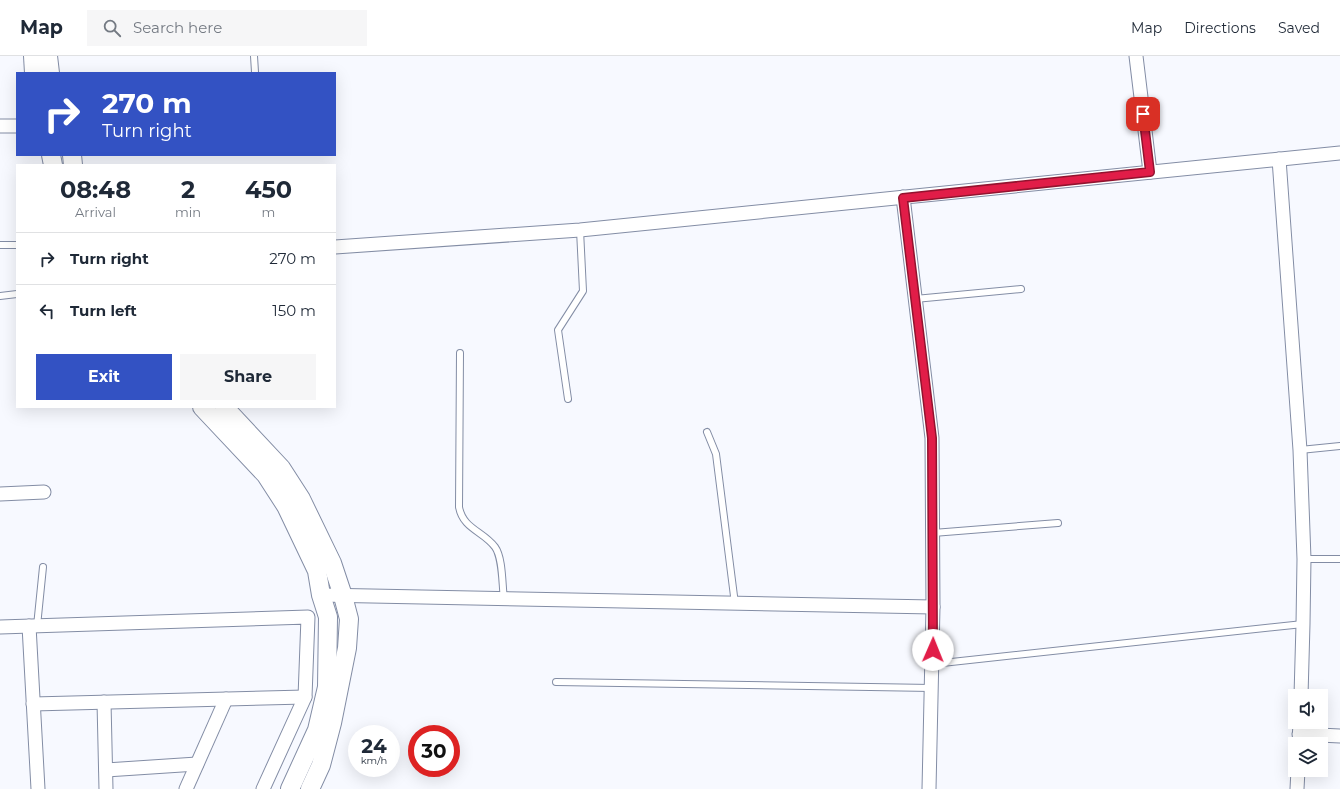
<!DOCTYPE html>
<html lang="en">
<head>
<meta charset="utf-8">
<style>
  body { margin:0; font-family:Montserrat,sans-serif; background:#f6f6f7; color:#1f2937; height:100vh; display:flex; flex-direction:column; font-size:15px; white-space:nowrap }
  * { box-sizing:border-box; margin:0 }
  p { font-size:13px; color:#747a83 }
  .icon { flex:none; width:22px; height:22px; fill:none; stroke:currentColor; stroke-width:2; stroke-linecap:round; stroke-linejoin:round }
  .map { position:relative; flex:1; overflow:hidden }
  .drawer { position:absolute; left:16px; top:108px; width:320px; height:244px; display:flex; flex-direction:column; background:#fff; border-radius:0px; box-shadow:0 4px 16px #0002 }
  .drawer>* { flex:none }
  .top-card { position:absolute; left:16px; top:16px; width:320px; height:84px; border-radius:0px; box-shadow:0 4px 16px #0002; background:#3352c3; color:#fff; overflow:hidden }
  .buttons { position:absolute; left:1288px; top:633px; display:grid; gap:8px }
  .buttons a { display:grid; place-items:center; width:40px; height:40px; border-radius:0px; background:#fff; box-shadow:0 4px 16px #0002; font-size:20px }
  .speed { position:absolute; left:348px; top:669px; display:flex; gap:8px; font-size:20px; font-weight:700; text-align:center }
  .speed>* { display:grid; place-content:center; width:52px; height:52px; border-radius:50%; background:#fff; box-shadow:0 4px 16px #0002; line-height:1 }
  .speed small { font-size:10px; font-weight:400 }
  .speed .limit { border:6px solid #d22; background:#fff; color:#111 }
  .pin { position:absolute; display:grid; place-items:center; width:34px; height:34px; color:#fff; margin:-17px; border-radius:8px; box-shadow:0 2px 6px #0006 }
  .me { position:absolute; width:44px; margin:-22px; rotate:1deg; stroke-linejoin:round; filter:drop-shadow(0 0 3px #0008) }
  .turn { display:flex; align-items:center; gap:14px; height:84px; padding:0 20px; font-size:18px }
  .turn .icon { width:52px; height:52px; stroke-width:2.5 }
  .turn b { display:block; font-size:28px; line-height:34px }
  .eta { display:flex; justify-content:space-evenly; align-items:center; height:68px; text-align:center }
  .eta b { font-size:24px; font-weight:700; line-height:28px }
  .cta { display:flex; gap:8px; margin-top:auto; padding:8px 20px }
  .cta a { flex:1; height:46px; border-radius:0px; background:#3352c3; color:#fff; font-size:16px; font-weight:700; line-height:46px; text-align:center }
  .cta a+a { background:#f6f6f7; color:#1f2937 }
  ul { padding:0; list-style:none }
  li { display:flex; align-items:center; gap:12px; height:52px; padding:0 20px; border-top:1px solid #e0e1e3 }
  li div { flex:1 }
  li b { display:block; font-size:15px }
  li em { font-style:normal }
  header { display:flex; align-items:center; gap:24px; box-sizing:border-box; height:56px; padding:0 20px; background:#fff; border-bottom:1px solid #e0e1e3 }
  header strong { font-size:19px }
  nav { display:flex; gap:22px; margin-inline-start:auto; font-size:14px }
  .search { width:280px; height:36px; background:#f6f6f7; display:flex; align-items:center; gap:10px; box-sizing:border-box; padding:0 14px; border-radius:0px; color:#747a83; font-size:15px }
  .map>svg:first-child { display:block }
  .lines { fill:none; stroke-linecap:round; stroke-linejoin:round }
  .lane-casing { stroke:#838da5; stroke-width:8 }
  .street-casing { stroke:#838da5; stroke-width:15 }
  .secondary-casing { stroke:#838da5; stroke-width:20 }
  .lane { stroke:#fff; stroke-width:6 }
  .street { stroke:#fff; stroke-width:13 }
  .secondary { stroke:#fff; stroke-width:18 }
  .route-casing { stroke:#92132f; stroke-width:10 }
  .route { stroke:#e11d48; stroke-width:7 }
</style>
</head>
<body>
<header>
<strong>Map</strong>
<div class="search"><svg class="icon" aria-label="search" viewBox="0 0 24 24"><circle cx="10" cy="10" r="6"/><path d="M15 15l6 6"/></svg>Search here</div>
<nav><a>Map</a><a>Directions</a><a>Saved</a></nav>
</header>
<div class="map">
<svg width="1340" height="733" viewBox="0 0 1340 733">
  <rect width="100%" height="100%" fill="#f7f9ff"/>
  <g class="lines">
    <g class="lane-casing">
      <g id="lane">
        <polyline points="254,0 255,16"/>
        <polyline points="0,189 17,189"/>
        <polyline points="0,240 17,238"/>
        <polyline points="915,243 1021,233"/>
        <path d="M 460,297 L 459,451 C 463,473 483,475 495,491 C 503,502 502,529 504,543"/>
        <polyline points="568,343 558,274 583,235 580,174"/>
        <polyline points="707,376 716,398 735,548"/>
        <polyline points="1300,394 1340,390"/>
        <polyline points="933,477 1058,467"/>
        <polyline points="1304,503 1340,503"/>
        <polyline points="37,570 43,511"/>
        <polyline points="933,608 1303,568"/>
        <polyline points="556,626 932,632"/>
      </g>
    </g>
    <g class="street-casing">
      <g id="street">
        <polyline points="1136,0 1150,116"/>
        <polyline points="0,70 17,70"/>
        <polyline points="1279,103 1300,394 1304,503 1303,568 1301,640"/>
        <polyline points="903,141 932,382 933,551 929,733"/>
        <polyline points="335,191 580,174 1340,97"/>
        <polyline points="0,438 44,436"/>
        <polyline points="321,539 933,551"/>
        <polyline points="29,570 38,733"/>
        <polyline points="0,571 308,561 305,641 263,733"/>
        <polyline points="104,646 106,733"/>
        <polyline points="33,648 305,641"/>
        <polyline points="1299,678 1340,680"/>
        <polyline points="1299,688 1300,666"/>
        <polyline points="106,714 197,708"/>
        <polyline points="186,733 226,643"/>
        <polyline points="1297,733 1298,714"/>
      </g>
    </g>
    <g class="secondary-casing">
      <g id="secondary">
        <polyline points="33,0 34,17"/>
        <polyline points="48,0 50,17"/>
        <polyline points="51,99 53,109"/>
        <polyline points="72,99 73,109"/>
        <polyline points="202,351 266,419 286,450 317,515 321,539 328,561 327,631 317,674 290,733"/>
        <polyline points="224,351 281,412 301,443 332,507 343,540 349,563 347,592 332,667 321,709 310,733"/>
      </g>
    </g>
    <use href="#lane" class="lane"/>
    <use href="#street" class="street"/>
    <use href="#secondary" class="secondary"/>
  </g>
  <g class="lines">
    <g class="route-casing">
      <polyline id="route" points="933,594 932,382 903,142 1150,116 1143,58"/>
    </g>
    <use href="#route" class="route"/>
  </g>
</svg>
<div class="buttons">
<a><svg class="icon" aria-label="sound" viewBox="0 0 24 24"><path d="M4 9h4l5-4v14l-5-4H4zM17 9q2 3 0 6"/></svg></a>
<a><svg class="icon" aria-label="layers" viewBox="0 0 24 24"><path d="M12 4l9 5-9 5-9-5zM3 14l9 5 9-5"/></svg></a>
</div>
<div class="speed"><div>24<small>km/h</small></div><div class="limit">30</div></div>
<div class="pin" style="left:1143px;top:58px;background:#d93025"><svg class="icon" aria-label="arrive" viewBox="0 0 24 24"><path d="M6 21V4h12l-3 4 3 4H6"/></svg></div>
<svg class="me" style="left:933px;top:594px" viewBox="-20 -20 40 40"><circle r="19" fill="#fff"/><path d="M0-13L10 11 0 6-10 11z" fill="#e11d48"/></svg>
<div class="top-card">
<div class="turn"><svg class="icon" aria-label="right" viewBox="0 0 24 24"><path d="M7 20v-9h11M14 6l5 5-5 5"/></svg><div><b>270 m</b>Turn right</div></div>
</div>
<section class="drawer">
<div class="eta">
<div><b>08:48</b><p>Arrival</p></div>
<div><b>2</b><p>min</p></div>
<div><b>450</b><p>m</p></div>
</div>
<ul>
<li><svg class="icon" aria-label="right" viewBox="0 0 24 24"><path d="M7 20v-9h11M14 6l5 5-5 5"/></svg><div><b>Turn right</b></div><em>270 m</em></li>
<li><svg class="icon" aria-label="left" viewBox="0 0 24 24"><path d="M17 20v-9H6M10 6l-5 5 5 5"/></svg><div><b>Turn left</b></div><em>150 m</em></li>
</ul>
<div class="cta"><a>Exit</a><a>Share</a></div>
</section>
</div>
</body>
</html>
